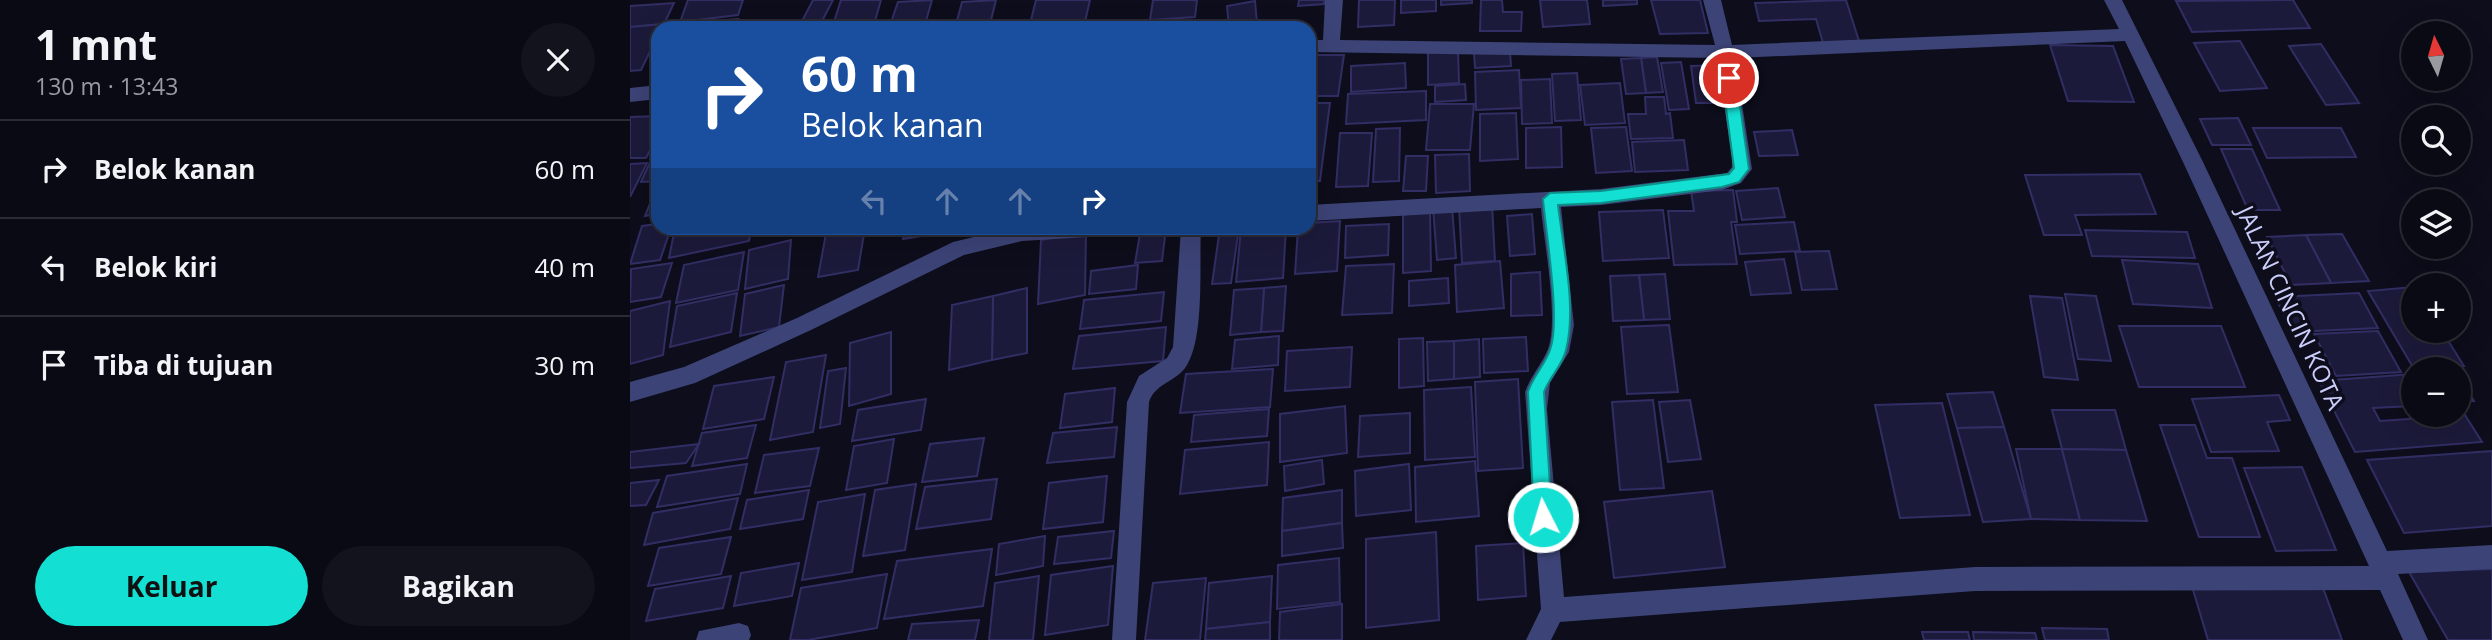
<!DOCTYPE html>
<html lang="id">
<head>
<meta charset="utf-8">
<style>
  body { margin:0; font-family:"Open Sans",sans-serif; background:#13131d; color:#f1f3f6; height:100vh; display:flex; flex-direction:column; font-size:26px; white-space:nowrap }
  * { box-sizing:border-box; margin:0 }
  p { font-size:23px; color:#999aa0 }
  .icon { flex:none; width:38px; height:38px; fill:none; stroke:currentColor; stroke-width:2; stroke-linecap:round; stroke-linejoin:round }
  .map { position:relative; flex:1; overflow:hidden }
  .side { display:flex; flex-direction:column; background:#0a0a14; width:630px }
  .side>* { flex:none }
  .top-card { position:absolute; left:21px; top:21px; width:665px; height:214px; border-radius:21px; box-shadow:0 7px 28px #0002,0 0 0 2px #2a2b34; background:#1a4fa0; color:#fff; overflow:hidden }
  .needle { width:46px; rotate:355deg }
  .controls { position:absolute; left:1771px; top:21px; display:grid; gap:14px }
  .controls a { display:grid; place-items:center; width:70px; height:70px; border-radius:50%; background:#0a0a14; box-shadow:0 7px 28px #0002,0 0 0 2px #2a2b34; font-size:35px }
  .pin { position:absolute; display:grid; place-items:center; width:60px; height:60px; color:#fff; margin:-30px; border:4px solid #fff; border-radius:50%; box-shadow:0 2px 7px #0007 }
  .me { position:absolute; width:77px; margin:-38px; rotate:355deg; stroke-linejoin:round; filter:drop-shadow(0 0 5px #0008) }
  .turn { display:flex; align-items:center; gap:24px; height:147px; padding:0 35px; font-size:32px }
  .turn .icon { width:91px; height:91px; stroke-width:2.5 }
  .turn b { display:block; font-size:49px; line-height:60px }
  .lanes { display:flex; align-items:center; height:66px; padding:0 35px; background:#0003; justify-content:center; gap:35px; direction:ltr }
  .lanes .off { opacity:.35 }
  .round { display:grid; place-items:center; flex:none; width:74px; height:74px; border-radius:37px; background:#13131d }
  .head { display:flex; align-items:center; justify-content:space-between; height:119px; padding:0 35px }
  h1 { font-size:42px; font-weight:700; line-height:52px }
  .action { display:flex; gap:14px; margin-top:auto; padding:14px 35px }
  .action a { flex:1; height:80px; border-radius:42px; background:#13dfd3; color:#111; font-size:28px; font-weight:700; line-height:80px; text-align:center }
  .action a+a { background:#13131d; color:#f1f3f6 }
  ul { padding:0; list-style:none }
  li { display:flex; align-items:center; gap:21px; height:98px; padding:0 35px; border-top:2px solid #2a2b34 }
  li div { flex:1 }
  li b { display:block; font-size:26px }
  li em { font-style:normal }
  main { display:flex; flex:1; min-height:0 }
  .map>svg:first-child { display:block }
  .building { fill:#1c1a3a; stroke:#312e64; stroke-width:2 }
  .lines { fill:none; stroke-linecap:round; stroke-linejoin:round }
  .minor { fill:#3c4376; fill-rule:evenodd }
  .route { fill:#13dfd3; stroke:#0c9189; stroke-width:2 }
  .labels { text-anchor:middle; stroke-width:7; stroke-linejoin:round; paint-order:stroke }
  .street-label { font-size:24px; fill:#cbcefb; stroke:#0d0d1b }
</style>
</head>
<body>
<main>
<section class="side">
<div class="head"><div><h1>1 mnt</h1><p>130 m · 13:43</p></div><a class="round"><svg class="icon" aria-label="close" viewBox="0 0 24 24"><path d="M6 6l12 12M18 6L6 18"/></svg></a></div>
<ul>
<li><svg class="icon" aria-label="right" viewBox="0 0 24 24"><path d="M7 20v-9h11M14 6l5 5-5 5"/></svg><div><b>Belok kanan</b></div><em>60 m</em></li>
<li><svg class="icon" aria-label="left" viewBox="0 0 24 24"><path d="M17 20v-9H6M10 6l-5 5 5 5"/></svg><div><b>Belok kiri</b></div><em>40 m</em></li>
<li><svg class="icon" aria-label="arrive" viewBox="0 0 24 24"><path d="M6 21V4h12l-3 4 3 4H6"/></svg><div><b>Tiba di tujuan</b></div><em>30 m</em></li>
</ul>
<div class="action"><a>Keluar</a><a>Bagikan</a></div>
</section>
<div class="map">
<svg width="1862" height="640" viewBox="0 0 1862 640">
  <rect width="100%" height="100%" fill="#0d0d1b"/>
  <g class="building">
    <polygon points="58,0 113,0 108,15 50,22"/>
    <polygon points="183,0 203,0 192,21 171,23"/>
    <polygon points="211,0 251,0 243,28 202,28"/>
    <polygon points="302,0 294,28 259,28 268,2"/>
    <polygon points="366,0 359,28 325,28 332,2"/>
    <polygon points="406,0 460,0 454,26 399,28"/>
    <polygon points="523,0 567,0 565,17 520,20"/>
    <polygon points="669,0 694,0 694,4 668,6"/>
    <polygon points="729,0 765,0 764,25 728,27"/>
    <polygon points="771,0 806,0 806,11 771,13"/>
    <polygon points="811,0 842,0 842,3 811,5"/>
    <polygon points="851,0 872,0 873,12 892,12 891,31 850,31"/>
    <polygon points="910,0 957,0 960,24 913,27"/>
    <polygon points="973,0 1007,0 1007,4 973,6"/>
    <polygon points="1021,0 1070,0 1078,33 1030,34"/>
    <polygon points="1216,0 1229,41 1193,43 1186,19 1129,21 1125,3"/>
    <polygon points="1663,0 1680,28 1562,32 1546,1"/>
    <polygon points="625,1 627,23 599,28 597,6"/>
    <polygon points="44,3 34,24 0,27 0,6"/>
    <polygon points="108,19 104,28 51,28 53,24"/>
    <polygon points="153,23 151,28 117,28 118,26"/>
    <polygon points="34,24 32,28 28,28 28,35 11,70 0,71 0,27"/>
    <polygon points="1610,41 1637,88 1590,91 1564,43"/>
    <polygon points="1691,44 1729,103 1696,105 1659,46"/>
    <polygon points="1420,45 1483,46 1504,102 1438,101"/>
    <polygon points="828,50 829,83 798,85 798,52"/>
    <polygon points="880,51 881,66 845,68 844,53"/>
    <polygon points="681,55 714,55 708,96 679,96"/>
    <polygon points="1027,57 1033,92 1016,93 1011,58"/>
    <polygon points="1011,58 1016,93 996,94 991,59"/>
    <polygon points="1051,62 1059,109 1039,110 1031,63"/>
    <polygon points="775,63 776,88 721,92 721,66"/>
    <polygon points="1092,65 1097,103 1066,103 1061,66"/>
    <polygon points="889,70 891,108 846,110 845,72"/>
    <polygon points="947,73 951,120 925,121 922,74"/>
    <polygon points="920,79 922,123 892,124 891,80"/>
    <polygon points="990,83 995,123 955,125 950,85"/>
    <polygon points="835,84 836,100 805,102 805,86"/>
    <polygon points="796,91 796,120 716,124 718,94"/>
    <polygon points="1015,97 1034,97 1036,114 1040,113 1043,138 1001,139 998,114 1016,114"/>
    <polygon points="679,103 700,103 690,181 679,181"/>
    <polygon points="800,104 844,104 840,150 796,150"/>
    <polygon points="886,113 888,159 850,161 850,114"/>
    <polygon points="28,116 28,135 16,158 0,158 0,117"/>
    <polygon points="1608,118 1621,145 1582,145 1570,119"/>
    <polygon points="931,127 932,167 896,168 896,128"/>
    <polygon points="996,127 1002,171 966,173 961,128"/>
    <polygon points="770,128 769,181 743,182 746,129"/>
    <polygon points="1623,128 1711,128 1726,157 1637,158"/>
    <polygon points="1162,130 1168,155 1129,156 1124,132"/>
    <polygon points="710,133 742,133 738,186 706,187"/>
    <polygon points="1054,140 1058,170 1005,172 1002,142"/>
    <polygon points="28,145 28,181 11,182"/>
    <polygon points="1591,149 1622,149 1650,210 1618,210"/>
    <polygon points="839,154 840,191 806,193 805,155"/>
    <polygon points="776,156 798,156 796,191 773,191"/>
    <polygon points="17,163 0,197 0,164"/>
    <polygon points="1510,174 1526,214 1445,215 1452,235 1414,235 1395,175"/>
    <polygon points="27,186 28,214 15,216"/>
    <polygon points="1148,188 1155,217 1112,220 1106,191"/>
    <polygon points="1103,190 1107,222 1101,222 1107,264 1044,265 1038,211 1064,211 1061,191"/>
    <polygon points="862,204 865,261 832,263 829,206"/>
    <polygon points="822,207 826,258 807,260 803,208"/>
    <polygon points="800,209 801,271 773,273 773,211"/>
    <polygon points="1033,210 1039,258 973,261 969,212"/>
    <polygon points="902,214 905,254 880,256 877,216"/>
    <polygon points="710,221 707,271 665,274 668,228 679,228 679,223"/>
    <polygon points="1164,222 1170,251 1110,254 1105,225"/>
    <polygon points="28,224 28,228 41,228 30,260 0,264 12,226"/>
    <polygon points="759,224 758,255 715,258 716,226"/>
    <polygon points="45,228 121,228 119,241 39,258"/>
    <polygon points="197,228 235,228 228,270 188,277"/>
    <polygon points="275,228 328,228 327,230 273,239"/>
    <polygon points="511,228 536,228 532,261 505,263"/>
    <polygon points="590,228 609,228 601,283 582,284"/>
    <polygon points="656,228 653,278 606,282 611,229"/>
    <polygon points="1455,230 1557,232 1565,258 1462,256"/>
    <polygon points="456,232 455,295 408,304 411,240"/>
    <polygon points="1712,234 1739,281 1701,283 1676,235"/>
    <polygon points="1676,235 1701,283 1661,285 1637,237"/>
    <polygon points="161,240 158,279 115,289 119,250"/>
    <polygon points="1199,251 1207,289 1172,290 1165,252"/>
    <polygon points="114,252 108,290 46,303 54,265"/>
    <polygon points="1154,259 1161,293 1121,295 1115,262"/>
    <polygon points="1492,260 1568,264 1582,308 1503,304"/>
    <polygon points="870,261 874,308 827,312 825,265"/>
    <polygon points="42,263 31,297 0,302 1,269"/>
    <polygon points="764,264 762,313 712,315 716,266"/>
    <polygon points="508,265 506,289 459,294 461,271"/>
    <polygon points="910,272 912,315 881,316 881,274"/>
    <polygon points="1035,274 1040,319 1014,320 1009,275"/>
    <polygon points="1009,275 1014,320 983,321 980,276"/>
    <polygon points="818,278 819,303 779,306 779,281"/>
    <polygon points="154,285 149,327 110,336 115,294"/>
    <polygon points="656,286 653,331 631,332 634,288"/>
    <polygon points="1783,287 1783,331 1812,331 1834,366 1784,369 1738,291"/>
    <polygon points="397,288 397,353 362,360 363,296"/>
    <polygon points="634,288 631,332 600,335 604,290"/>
    <polygon points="534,292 531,321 450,329 454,300"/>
    <polygon points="107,293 101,332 40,347 47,306"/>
    <polygon points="1729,293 1748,328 1663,332 1645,297"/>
    <polygon points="1435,294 1466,296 1481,361 1448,359"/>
    <polygon points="363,296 362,360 319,370 322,305"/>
    <polygon points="1400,296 1432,298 1448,380 1414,377"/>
    <polygon points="40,301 33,355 0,364 0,311"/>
    <polygon points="1039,325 1048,392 997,394 991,327"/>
    <polygon points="1489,326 1591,326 1615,387 1509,387"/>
    <polygon points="536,327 533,361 443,369 449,336"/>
    <polygon points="1748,331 1771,372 1706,376 1684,334"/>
    <polygon points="261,332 261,394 219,406 220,343"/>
    <polygon points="649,336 648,365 602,369 605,340"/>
    <polygon points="896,337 898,371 854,373 853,339"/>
    <polygon points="793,338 794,386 769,388 769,339"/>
    <polygon points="849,339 850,377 824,379 824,341"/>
    <polygon points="824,341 824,379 798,381 797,342"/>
    <polygon points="722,347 720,387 655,391 657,351"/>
    <polygon points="196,355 183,432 140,440 156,362"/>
    <polygon points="216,368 210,424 190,428 198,371"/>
    <polygon points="643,369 640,407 550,413 556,374"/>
    <polygon points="1783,374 1783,406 1743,408 1750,421 1835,415 1852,442 1725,452 1689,381"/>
    <polygon points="1829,376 1844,401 1829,402"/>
    <polygon points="144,377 134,419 73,429 84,386"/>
    <polygon points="888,379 893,468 848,471 845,382"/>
    <polygon points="841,387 845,457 795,460 794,390"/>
    <polygon points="485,388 482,422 430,428 435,394"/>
    <polygon points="1363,392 1374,427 1327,428 1317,394"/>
    <polygon points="1649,395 1660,420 1637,422 1649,451 1581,452 1562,399"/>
    <polygon points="296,399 291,430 222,441 228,410"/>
    <polygon points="1023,400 1034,488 990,490 982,402"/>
    <polygon points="1060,400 1071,459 1038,462 1029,402"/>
    <polygon points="1312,403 1340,515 1270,518 1245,405"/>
    <polygon points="715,406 717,453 650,462 650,414"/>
    <polygon points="639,409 637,436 561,442 564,415"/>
    <polygon points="1422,410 1485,410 1496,450 1432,449"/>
    <polygon points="780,413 780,453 728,457 730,416"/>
    <polygon points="126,425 117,458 62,466 72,433"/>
    <polygon points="1530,425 1565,425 1577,458 1602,458 1630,537 1569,537"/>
    <polygon points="487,427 484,457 417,463 423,433"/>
    <polygon points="1374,427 1401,519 1353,522 1327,428"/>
    <polygon points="354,438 347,476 292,482 300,444"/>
    <polygon points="264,439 257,483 216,490 224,446"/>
    <polygon points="639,442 637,485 550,494 555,450"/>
    <polygon points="69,444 56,463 0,468 0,452"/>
    <polygon points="189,448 180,486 125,493 134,455"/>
    <polygon points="1386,449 1432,449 1450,520 1401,519"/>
    <polygon points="1432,449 1496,450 1517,521 1450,520"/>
    <polygon points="1862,451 1862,526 1774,533 1737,460"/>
    <polygon points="692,460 694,484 655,491 654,466"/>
    <polygon points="845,461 849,516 786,522 785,467"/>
    <polygon points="117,464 110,494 27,507 37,476"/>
    <polygon points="779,464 781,510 726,516 725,471"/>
    <polygon points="1672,467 1706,550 1646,551 1614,468"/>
    <polygon points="477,476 473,522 413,529 419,483"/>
    <polygon points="367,479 361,519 286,529 295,487"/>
    <polygon points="29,480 16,505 0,506 0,483"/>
    <polygon points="286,484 275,550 233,556 245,490"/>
    <polygon points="179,490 173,519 110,529 117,500"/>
    <polygon points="712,490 712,523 652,531 653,498"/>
    <polygon points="1082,491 1095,567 984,578 974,502"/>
    <polygon points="235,494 222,572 172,580 188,502"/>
    <polygon points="108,498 100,529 14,545 23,513"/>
    <polygon points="712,523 713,548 652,556 652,531"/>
    <polygon points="484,531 481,558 424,564 428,537"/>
    <polygon points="806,532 809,620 736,628 736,539"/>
    <polygon points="415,536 413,566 366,575 369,544"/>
    <polygon points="101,537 91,574 18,586 29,548"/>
    <polygon points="893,543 896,596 848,600 846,546"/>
    <polygon points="362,549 353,606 254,619 267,561"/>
    <polygon points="709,558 710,602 647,609 648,565"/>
    <polygon points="169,563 162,596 104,606 111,573"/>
    <polygon points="483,566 478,625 415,635 421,575"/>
    <polygon points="1862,569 1862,640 1818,640 1779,572"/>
    <polygon points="257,574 247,628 178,640 160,640 171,588"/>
    <polygon points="101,576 93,608 16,621 25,589"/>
    <polygon points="409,576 403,640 359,640 365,583"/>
    <polygon points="642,576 640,622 576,629 579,583"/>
    <polygon points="576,578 570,640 515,640 523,583"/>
    <polygon points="1561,583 1692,585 1712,640 1578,640"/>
    <polygon points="712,604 712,640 649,640 650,612"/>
    <polygon points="349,620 345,640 278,640 282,624"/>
    <polygon points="640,622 640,640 575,640 576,629"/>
    <polygon points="1412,628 1477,629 1479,640 1415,640"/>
    <polygon points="1292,632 1338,632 1340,640 1294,640"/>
    <polygon points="1343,632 1405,633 1407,640 1344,640"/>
  </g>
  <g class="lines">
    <g class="minor">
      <path d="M 695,0 L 713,0 L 710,40 L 1085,45 L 1073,0 L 1091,0 L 1102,45 L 1489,29 L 1474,0 L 1492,0 L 1573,162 L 1757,551 L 1862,545 L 1862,569 L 1768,574 L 1798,640 L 1773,640 L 1750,590 L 1345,591 L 930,622 L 921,640 L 896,640 L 911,609 L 895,392 C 901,375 912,364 918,349 C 929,320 914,242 911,208 L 679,221 L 679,205 L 971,189 L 1097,173 L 1102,167 L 1102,157 L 1087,58 L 679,52 L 679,40 L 693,40 ZM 1495,41 L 1553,162 L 1739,566 L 1345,567 L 934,597 L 917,409 L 920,383 L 939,352 L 944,325 L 931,207 L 971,205 L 1092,190 L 1111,183 L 1122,169 L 1105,58 Z"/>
      <polygon points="28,85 28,99 0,102 0,88"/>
      <polygon points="381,228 483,228 480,234 473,236 392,241 334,255 181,330 65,383 0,402 0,382 54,367 167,318 323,242"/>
      <path d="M 551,228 L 571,228 C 569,263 575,335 557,365 C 547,382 526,382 519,402 L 506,640 L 482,640 L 497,402 L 509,376 L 537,358 L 543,347 Z"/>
      <polygon points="109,623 118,626 121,635 119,640 66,640 69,631"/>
    </g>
  </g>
  <path class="route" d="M 1099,73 L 1106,78 L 1119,169 L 1109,182 L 1092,187 L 971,203 L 928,205 C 933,249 947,307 936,350 C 933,365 919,377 914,392 L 922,517 L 920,523 L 913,525 L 907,523 L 904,517 L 898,392 C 903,376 915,365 920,350 C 931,321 916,234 913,199 L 920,193 L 971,191 L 1099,174 L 1104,168 L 1092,78 Z"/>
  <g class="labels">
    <g class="street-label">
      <text transform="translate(1660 308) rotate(65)" y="8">JALAN CINCIN KOTA</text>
    </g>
  </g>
</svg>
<div class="controls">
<a><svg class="needle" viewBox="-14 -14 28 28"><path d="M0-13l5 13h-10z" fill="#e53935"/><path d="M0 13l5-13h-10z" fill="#999aa0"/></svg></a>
<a><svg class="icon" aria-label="search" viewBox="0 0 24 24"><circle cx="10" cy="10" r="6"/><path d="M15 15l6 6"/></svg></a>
<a><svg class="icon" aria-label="layers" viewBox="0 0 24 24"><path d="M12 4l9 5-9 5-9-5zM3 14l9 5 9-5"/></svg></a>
<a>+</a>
<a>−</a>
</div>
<div class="pin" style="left:1099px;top:78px;background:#d93025"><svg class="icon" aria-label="arrive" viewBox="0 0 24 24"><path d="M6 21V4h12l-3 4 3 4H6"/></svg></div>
<svg class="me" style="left:913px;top:517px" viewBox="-20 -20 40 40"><circle r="17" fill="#13dfd3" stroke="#fff" stroke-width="3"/><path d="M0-11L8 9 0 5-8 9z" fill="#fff"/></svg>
<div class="top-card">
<div class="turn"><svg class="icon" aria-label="right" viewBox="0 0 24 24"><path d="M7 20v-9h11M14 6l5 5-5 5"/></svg><div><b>60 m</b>Belok kanan</div></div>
<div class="lanes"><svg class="icon off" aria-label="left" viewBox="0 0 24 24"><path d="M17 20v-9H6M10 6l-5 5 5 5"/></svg><svg class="icon off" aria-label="ahead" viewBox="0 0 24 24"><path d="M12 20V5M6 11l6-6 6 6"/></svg><svg class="icon off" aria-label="ahead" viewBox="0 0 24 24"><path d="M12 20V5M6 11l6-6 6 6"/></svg><svg class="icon" aria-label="right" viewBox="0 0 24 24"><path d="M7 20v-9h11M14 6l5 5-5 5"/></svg></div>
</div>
</div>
</main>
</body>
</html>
